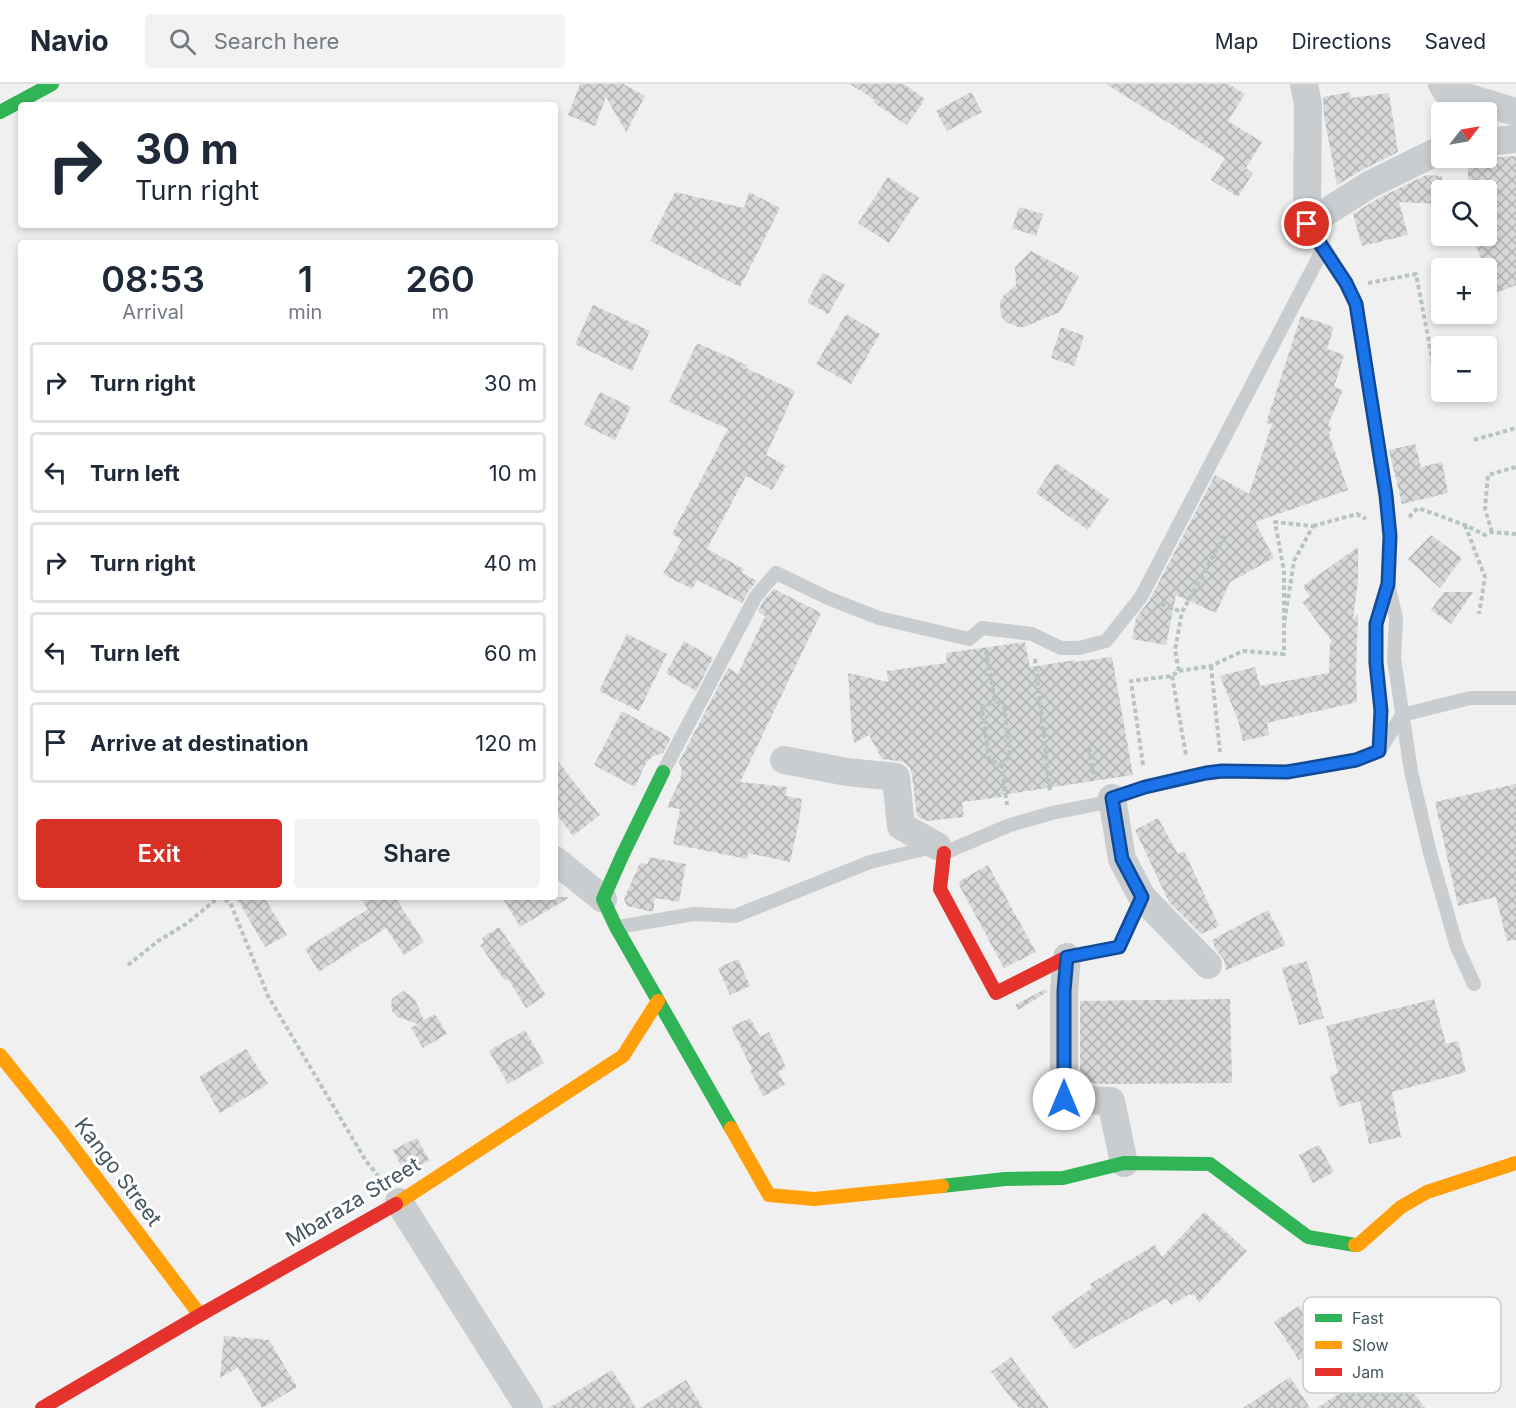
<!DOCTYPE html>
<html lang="en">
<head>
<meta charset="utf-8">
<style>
  body { margin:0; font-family:Inter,sans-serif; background:#f2f2f3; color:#1f2937; height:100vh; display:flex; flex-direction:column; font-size:22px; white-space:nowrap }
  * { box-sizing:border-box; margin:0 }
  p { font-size:20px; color:#747a83 }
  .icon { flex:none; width:33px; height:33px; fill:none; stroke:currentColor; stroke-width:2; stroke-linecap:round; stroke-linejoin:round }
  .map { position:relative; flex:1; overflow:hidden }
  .drawer { position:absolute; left:18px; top:156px; width:540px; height:660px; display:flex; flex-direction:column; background:#fff; border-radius:6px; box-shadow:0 3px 9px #0003 }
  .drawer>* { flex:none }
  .guide { position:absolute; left:18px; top:18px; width:540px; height:126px; border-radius:6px; box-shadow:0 3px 9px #0003; background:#fff; color:#1f2937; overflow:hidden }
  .needle { width:39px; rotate:59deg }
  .controls { position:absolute; left:1431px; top:18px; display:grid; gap:12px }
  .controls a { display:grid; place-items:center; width:66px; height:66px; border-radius:6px; background:#fff; box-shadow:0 3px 9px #0003; font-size:30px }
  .pin { position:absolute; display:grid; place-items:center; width:51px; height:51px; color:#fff; margin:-26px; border:3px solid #fff; border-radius:50%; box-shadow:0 2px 6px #0007 }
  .me { position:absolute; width:66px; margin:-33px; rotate:0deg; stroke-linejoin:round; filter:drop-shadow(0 0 4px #0008) }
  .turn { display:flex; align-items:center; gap:21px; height:126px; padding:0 18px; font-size:27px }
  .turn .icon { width:78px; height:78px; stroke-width:2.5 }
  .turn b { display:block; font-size:42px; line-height:51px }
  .eta { display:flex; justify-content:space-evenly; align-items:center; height:102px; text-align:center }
  .eta b { font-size:36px; font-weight:600; line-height:42px }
  .button { display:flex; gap:12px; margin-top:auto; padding:12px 18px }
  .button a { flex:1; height:69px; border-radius:6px; background:#d93025; color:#fff; font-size:24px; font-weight:600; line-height:69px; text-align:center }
  .button a+a { background:#f2f2f3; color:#1f2937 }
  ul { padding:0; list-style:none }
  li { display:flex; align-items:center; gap:18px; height:81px; margin:0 12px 9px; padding:0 6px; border:3px solid #e0e1e3; border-radius:6px }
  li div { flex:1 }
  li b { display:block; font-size:22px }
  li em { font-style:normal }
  header { display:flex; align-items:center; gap:36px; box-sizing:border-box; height:84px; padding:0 30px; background:#fff; border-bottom:2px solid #e0e1e3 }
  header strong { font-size:28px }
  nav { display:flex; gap:33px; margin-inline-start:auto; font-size:21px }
  .search { width:420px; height:54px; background:#f2f2f3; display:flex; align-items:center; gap:15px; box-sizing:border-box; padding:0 21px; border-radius:6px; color:#747a83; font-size:22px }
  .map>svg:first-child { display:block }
  .building { fill:url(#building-cross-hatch) }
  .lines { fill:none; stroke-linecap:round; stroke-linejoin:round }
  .path { stroke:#b6c6bf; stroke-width:4; stroke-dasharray:4.5 3; stroke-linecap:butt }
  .lane { stroke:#c9cdcf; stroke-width:14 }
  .street { stroke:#c9cdcf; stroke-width:28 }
  .fast { stroke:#30b455; stroke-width:14 }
  .slow { stroke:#ff9f0a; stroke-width:14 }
  .jam { stroke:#e5322d; stroke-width:14 }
  .route-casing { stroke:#114b97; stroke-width:15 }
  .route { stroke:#1a73e8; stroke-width:10 }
  .labels { text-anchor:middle; stroke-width:6; stroke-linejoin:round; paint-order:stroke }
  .street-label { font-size:21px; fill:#45575f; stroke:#fff }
  .key { fill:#fff; stroke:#c7cdcf; stroke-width:1.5 }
  .key-label { font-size:16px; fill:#45575f }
</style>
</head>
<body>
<header>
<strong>Navio</strong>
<div class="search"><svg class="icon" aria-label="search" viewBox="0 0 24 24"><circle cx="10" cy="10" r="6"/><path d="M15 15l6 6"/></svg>Search here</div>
<nav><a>Map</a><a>Directions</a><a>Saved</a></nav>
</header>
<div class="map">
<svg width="1516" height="1324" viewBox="0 0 1516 1324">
  <defs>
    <pattern id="building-cross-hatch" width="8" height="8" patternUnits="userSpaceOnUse" patternTransform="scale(1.5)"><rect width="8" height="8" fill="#d7d8d9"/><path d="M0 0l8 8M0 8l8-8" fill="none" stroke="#b0b2b3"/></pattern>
  </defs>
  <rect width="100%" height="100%" fill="#f1f0f0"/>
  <g class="building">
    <polygon points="580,0 623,0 645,12 626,48 606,13 595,42 568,31"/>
    <polygon points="850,0 904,0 925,15 907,41 873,18 875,16"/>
    <polygon points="1106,0 1228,0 1245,10 1228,37 1262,58 1246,84 1253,89 1238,113 1211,96 1225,74"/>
    <polygon points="971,8 982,28 947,47 936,27"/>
    <polygon points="1350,8 1351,14 1389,9 1398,68 1362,86 1337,101 1324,32 1323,13"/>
    <polygon points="1516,72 1516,201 1494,210 1486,189 1486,184 1485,184 1472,152 1486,152 1486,106 1469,106 1467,74 1488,74"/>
    <polygon points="1426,91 1442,92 1442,120 1399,118 1408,151 1362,162 1353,130 1377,115"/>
    <polygon points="888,93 919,114 889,159 858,139"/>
    <polygon points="675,108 744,124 749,108 780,124 740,203 650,157"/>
    <polygon points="1019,123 1043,130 1036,152 1012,144"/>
    <polygon points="1031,167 1079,192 1060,228 1024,243 1018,243 1006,238 1001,232 1000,219 1002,213 1016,201 1015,183"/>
    <polygon points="823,189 845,201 828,230 807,218"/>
    <polygon points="593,221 650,247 632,287 575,260"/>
    <polygon points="846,230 880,250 851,300 816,280"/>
    <polygon points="1301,232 1334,243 1327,265 1344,271 1334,303 1343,306 1328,341 1332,343 1329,350 1348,406 1255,438 1274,474 1230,498 1216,529 1176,511 1166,561 1132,555 1136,534 1149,517 1215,391 1249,410 1272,340 1266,339"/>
    <polygon points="1061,243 1084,252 1074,282 1051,274"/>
    <polygon points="697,259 747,281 746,284 795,307 766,371 786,382 772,406 746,392 707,465 744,485 742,489 757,497 748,508 742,519 697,496 692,505 663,490 682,456 672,450 728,345 669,318"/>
    <polygon points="600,308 631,323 615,356 584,341"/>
    <polygon points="1415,360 1421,383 1442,378 1448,409 1402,420 1389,366"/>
    <polygon points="1056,379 1109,415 1088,446 1036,409"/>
    <polygon points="1431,451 1462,474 1440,504 1408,475"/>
    <polygon points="1358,463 1358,497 1353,535 1358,530 1356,590 1357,618 1267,639 1269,651 1243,657 1238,636 1220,592 1255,583 1260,602 1329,589 1330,559 1332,557 1302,518 1310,513 1303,502"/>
    <polygon points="774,505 821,529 740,698 787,703 786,712 802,715 799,737 790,778 748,769 747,775 673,760 680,725 667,723 680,696 682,686 679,678 728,584 738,590 765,532 758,528 763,517"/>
    <polygon points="1444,508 1473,508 1451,540 1431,526"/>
    <polygon points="627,550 667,570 639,627 599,607"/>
    <polygon points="684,557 713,574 696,607 666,589"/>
    <polygon points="1025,558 1030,583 1075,576 1075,578 1112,573 1133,691 1001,711 1002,713 962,718 964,733 926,737 917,732 912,691 910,684 905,679 898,677 882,675 869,651 854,659 853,650 852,650 848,589 888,598 887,587 947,579 946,569"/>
    <polygon points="622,627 671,654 663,669 653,672 646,679 635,703 594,681"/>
    <polygon points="555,674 600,731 573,752 555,728"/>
    <polygon points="1516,700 1516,856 1507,857 1496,813 1458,822 1435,718"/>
    <polygon points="1158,734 1178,770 1184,767 1219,842 1201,850 1169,818 1135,746"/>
    <polygon points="649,773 686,780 679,818 655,814 653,828 627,822 624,815 640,779 648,780"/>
    <polygon points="988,781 1036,868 1004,884 959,801 960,797"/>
    <polygon points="236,813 264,813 287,851 265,863"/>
    <polygon points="360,813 395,813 424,858 404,871 386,844 319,888 305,865 368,825"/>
    <polygon points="502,813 570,813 520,843"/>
    <polygon points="1268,826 1286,861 1226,886 1224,876 1216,866 1212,856"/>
    <polygon points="499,843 546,911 526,924 508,895 505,897 480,861 484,858 482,854"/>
    <polygon points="738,875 750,902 730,911 718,884"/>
    <polygon points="1307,877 1324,934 1299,941 1282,884"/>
    <polygon points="1045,905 1047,908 1018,926 1015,921"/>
    <polygon points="403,907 414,914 424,936 435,930 447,950 423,964 411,944 418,940 398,933 392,927 391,923 392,915"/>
    <polygon points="1230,915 1232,999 1107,1000 1080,999 1080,917"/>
    <polygon points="1434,915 1446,960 1458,957 1466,988 1392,1008 1401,1053 1369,1060 1360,1017 1339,1023 1330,992 1338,989 1326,942"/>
    <polygon points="750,934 760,953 769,948 786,983 778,988 785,1001 763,1012 750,986 752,985 731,943"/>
    <polygon points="525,946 544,979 508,1000 489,967"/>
    <polygon points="246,965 268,1000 220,1029 199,993"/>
    <polygon points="417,1054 429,1076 406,1091 393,1066"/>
    <polygon points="1319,1061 1334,1088 1313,1099 1299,1071"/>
    <polygon points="1204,1128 1247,1167 1199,1219 1194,1210 1192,1212 1190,1210 1171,1221 1166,1214 1074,1265 1051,1233 1092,1204 1090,1200 1155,1161 1162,1173"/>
    <polygon points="1374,1212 1384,1232 1336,1263 1331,1256 1299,1276 1274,1238 1299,1222 1311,1240 1337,1224 1343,1232"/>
    <polygon points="224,1252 269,1256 297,1303 262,1324 238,1283 220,1294"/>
    <polygon points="1011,1273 1049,1324 1019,1324 991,1288"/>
    <polygon points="612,1286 636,1324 549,1324"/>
    <polygon points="1374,1287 1381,1297 1398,1288 1425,1324 1317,1324"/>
    <polygon points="1290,1293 1310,1324 1243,1324"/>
    <polygon points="686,1296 703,1324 640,1324"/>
  </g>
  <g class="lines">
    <g class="path">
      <polyline points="1368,199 1416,190 1436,295 1442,293"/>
      <polyline points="1474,356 1516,344"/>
      <polyline points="1409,433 1418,424 1465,441 1485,451 1492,448 1516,450"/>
      <polyline points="1465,441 1485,493 1479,530"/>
      <polyline points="1313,442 1357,430 1366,435"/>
      <polyline points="1492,448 1485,425 1488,391 1516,383"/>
      <polyline points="1161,520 1182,528"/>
      <polyline points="986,567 995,617 1004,623 1010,672 1001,680 989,676 982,623 995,617"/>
      <polyline points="1035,575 1050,708"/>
      <polyline points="1211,582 1220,668"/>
      <polyline points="1179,587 1211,582 1243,567 1284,570 1284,540 1294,477 1313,442 1275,438 1284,487 1284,540"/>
      <polyline points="1172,592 1186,671"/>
      <polyline points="1089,664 1094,693"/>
      <polyline points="1001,680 1007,721"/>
      <polyline points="1143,681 1131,597 1172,592 1179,587 1175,566 1182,528 1225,451"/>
      <polyline points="128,881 158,857 186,840 219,813 230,818 268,912 366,1077 380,1094"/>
    </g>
    <g class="lane">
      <polyline points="1324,163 1346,199 1356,221 1386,411 1390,452 1388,500 1396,534 1394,575 1411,687 1430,769 1457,863 1474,900"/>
      <polyline points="1379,667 1381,627 1375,578 1376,540 1387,502"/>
      <polyline points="663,688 756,512 776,489 828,514 879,534 969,555 982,544 1032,550 1061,564 1079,564 1106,557 1141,513 1324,163 1307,140"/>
      <polyline points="618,843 694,830 735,832 870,778 937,762 944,769 1010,741 1052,729 1098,720 1145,703 1190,692 1222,687 1287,688 1356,676 1379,667 1402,631 1470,614 1516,614"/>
    </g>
    <g class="street">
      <polyline points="1304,0 1308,20 1307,140"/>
      <polyline points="1442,0 1446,7 1516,28"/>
      <polyline points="1486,58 1516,55"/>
      <polyline points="1307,140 1369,101 1442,65"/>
      <polyline points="784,676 847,688 896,693 901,742 937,762"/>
      <polyline points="1112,714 1122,775 1142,813 1208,881"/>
      <polyline points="555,776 603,815"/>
      <polyline points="1067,873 1064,907 1064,1015 1111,1017 1124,1079"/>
      <polyline points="399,1118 529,1324"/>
    </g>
    <g class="fast">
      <polyline points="0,28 52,0"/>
      <polyline points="663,688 622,772 603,815 616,843 731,1044"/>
      <polyline points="942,1102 1005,1095 1063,1094 1124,1079 1210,1080 1308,1153 1355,1161"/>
    </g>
    <g class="slow">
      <polyline points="0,971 61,1047 200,1231"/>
      <polyline points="731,1044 769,1111 814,1115 942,1102"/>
      <polyline points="396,1120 623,972 658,917"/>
      <polyline points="1355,1161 1358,1161 1401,1123 1427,1108 1516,1079"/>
    </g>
    <g class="jam">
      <polyline points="944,769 940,805 996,909 1067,873 1119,863 1142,813"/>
      <polyline points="42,1324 200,1231 396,1120"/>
    </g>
  </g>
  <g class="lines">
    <g class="route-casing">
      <polyline id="route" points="1064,1015 1064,907 1067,873 1119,863 1142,813 1122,775 1112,714 1145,703 1206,689 1222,687 1287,688 1356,676 1379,667 1381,627 1376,578 1376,540 1388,500 1390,452 1386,411 1356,220 1346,199 1307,140"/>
    </g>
    <use href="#route" class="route"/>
  </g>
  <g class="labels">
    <g class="street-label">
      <text transform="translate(118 1088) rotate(53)" y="7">Kango Street</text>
      <text transform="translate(353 1118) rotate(-31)" y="7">Mbaraza Street</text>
    </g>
  </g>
  <rect x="1303" y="1213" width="198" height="96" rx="9" class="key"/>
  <rect x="1315" y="1230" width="27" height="8" fill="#30b455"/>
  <rect x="1315" y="1257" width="27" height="8" fill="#ff9f0a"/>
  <rect x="1315" y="1284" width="27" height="8" fill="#e5322d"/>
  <g class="key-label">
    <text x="1352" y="1240">Fast</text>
    <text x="1352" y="1267">Slow</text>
    <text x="1352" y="1294">Jam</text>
  </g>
</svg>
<div class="controls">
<a><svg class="needle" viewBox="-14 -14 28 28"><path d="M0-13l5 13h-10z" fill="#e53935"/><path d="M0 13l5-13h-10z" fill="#747a83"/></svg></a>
<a><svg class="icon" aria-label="search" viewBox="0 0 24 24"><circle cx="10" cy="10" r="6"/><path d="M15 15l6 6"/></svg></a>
<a>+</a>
<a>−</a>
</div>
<div class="pin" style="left:1307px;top:140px;background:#d93025"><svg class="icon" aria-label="arrive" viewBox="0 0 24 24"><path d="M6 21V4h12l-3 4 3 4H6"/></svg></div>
<svg class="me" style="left:1064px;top:1015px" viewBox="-20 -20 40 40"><circle r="19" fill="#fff"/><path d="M0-13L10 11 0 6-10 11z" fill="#1a73e8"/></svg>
<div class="guide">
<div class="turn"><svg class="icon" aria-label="right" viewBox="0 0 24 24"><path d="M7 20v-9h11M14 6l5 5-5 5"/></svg><div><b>30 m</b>Turn right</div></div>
</div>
<section class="drawer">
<div class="eta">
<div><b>08:53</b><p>Arrival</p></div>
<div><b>1</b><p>min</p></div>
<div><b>260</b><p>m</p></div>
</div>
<ul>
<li><svg class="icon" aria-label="right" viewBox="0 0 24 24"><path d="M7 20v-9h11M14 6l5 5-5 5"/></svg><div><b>Turn right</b></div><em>30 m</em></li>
<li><svg class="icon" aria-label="left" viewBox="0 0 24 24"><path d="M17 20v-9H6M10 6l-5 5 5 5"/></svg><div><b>Turn left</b></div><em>10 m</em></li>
<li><svg class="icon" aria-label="right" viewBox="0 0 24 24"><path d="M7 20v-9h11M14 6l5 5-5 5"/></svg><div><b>Turn right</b></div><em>40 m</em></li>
<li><svg class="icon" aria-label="left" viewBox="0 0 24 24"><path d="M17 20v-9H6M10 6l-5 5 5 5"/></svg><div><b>Turn left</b></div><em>60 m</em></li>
<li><svg class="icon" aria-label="arrive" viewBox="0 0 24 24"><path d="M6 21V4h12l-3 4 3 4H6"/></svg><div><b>Arrive at destination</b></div><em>120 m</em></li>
</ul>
<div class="button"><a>Exit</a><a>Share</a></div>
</section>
</div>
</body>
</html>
